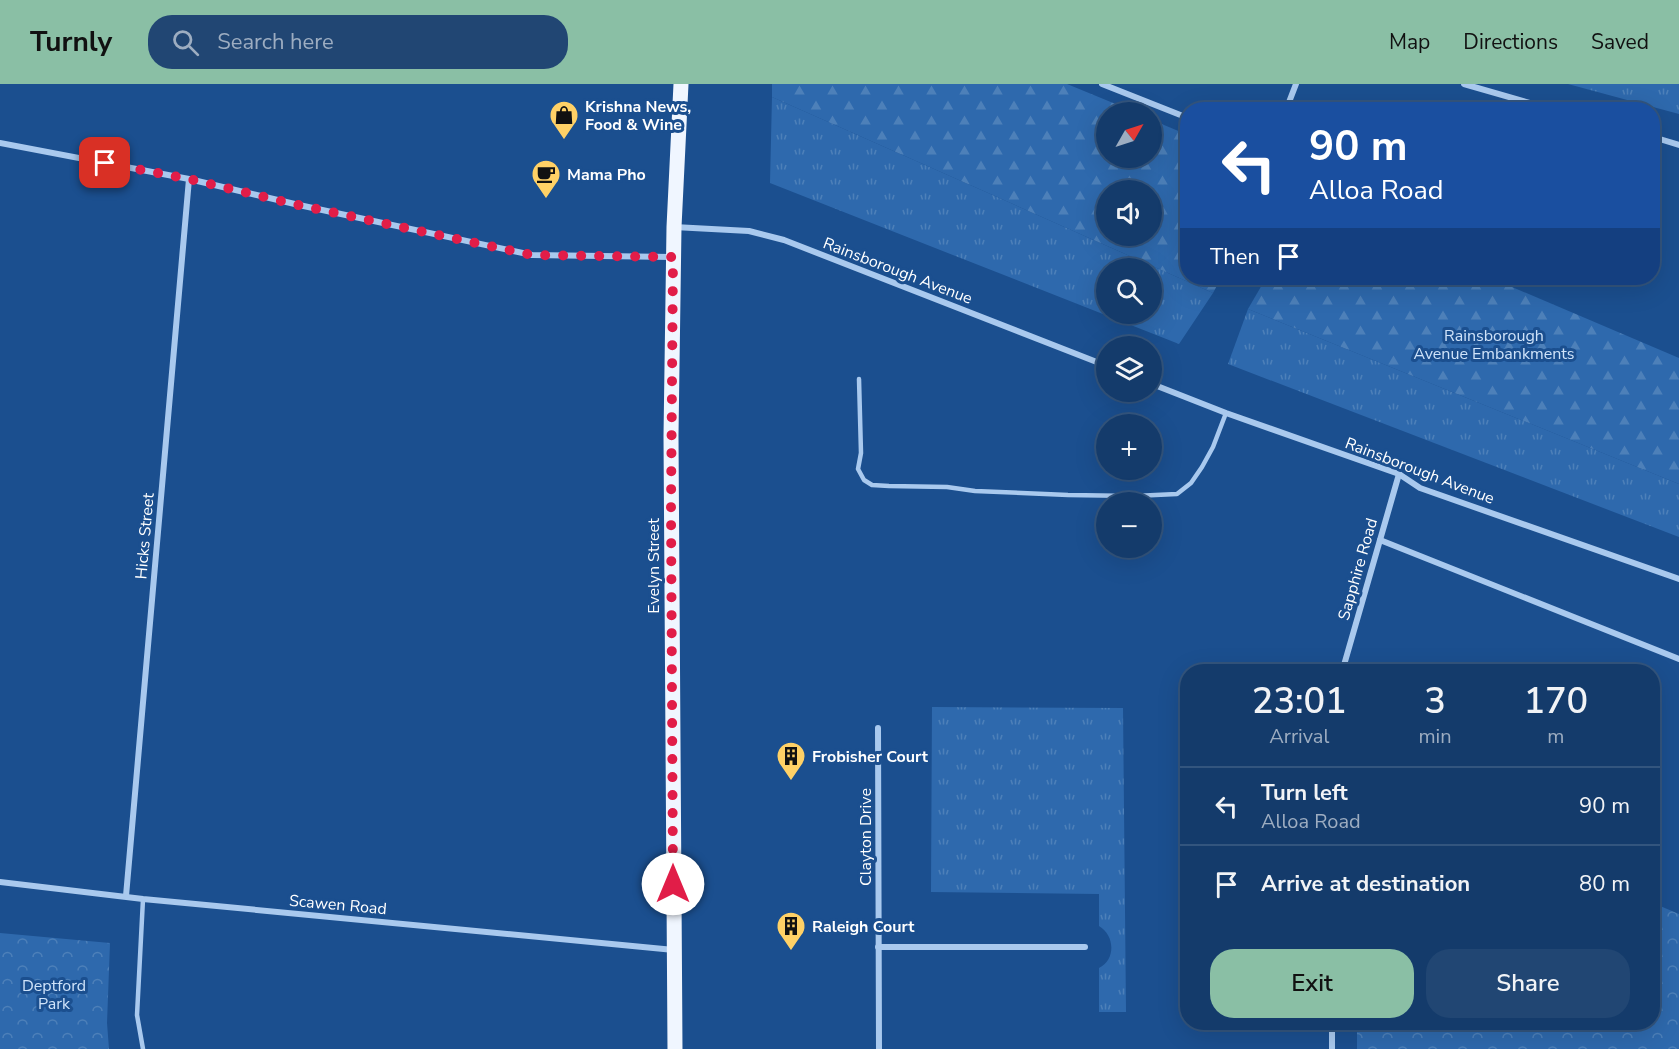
<!DOCTYPE html>
<html lang="en">
<head>
<meta charset="utf-8">
<style>
  body { margin:0; font-family:"Nunito Sans",sans-serif; background:#214673; color:#f1f3f6; height:100vh; display:flex; flex-direction:column; font-size:22px; white-space:nowrap }
  * { box-sizing:border-box; margin:0 }
  p { font-size:20px; color:#9dadc1 }
  .icon { flex:none; width:33px; height:33px; fill:none; stroke:currentColor; stroke-width:2; stroke-linecap:round; stroke-linejoin:round }
  .map { position:relative; flex:1; overflow:hidden }
  .details { position:absolute; left:1180px; top:580px; width:480px; height:366px; display:flex; flex-direction:column; background:#143b6b; border-radius:24px; box-shadow:0 6px 24px #0002,0 0 0 2px #33557e }
  .details>* { flex:none }
  .top-card { position:absolute; left:1180px; top:18px; width:480px; height:183px; border-radius:24px; box-shadow:0 6px 24px #0002,0 0 0 2px #33557e; background:#1a4fa0; color:#fff; overflow:hidden }
  .needle { width:39px; rotate:51deg }
  .controls { position:absolute; left:1096px; top:18px; display:grid; gap:12px }
  .controls a { display:grid; place-items:center; width:66px; height:66px; border-radius:50%; background:#143b6b; box-shadow:0 6px 24px #0002,0 0 0 2px #33557e; font-size:30px }
  .pin { position:absolute; display:grid; place-items:center; width:51px; height:51px; color:#fff; margin:-26px; border-radius:12px; box-shadow:0 3px 9px #0006 }
  .me { position:absolute; width:66px; margin:-33px; rotate:0deg; stroke-linejoin:round; filter:drop-shadow(0 0 4px #0008) }
  .turn { display:flex; align-items:center; gap:21px; height:126px; padding:0 30px; font-size:27px }
  .turn .icon { width:78px; height:78px; stroke-width:2.5 }
  .turn b { display:block; font-size:42px; line-height:51px }
  .then { display:flex; align-items:center; height:57px; padding:0 30px; background:#0003; gap:12px; font-size:22px }
  .eta { display:flex; justify-content:space-evenly; align-items:center; height:102px; text-align:center }
  .eta b { font-size:36px; font-weight:600; line-height:42px }
  .primary-button { display:flex; gap:12px; margin-top:auto; padding:12px 30px }
  .primary-button a { flex:1; height:69px; border-radius:24px; background:#8abfa5; color:#111; font-size:24px; font-weight:600; line-height:69px; text-align:center }
  .primary-button a+a { background:#214673; color:#f1f3f6 }
  ul { padding:0; list-style:none }
  li { display:flex; align-items:center; gap:18px; height:78px; padding:0 30px; border-top:2px solid #33557e }
  li div { flex:1 }
  li b { display:block; font-size:22px }
  li em { font-style:normal }
  header { display:flex; align-items:center; gap:36px; box-sizing:border-box; height:84px; padding:0 30px; background:#8abfa5; color:#111 }
  header strong { font-size:28px }
  nav { display:flex; gap:33px; margin-inline-start:auto; font-size:21px }
  .search { width:420px; height:54px; background:#214673; display:flex; align-items:center; gap:15px; box-sizing:border-box; padding:0 21px; border-radius:24px; color:#9dadc1; font-size:22px }
  .map>svg:first-child { display:block }
  .grass { fill:url(#grass-tufts); fill-rule:evenodd }
  .forest { fill:url(#forest-firs); fill-rule:evenodd }
  .park { fill:url(#park-crowns) }
  .lines { fill:none; stroke-linecap:round; stroke-linejoin:round }
  .service { stroke:#a9c9ee; stroke-width:4.5 }
  .minor { stroke:#a9c9ee; stroke-width:6 }
  .primary { stroke:#f0f6ff; stroke-width:15 }
  .route { stroke:#e11d48; stroke-width:10; stroke-dasharray:0 18 }
  .labels { text-anchor:middle; stroke-width:6; stroke-linejoin:round; paint-order:stroke }
  .poi-label { font-size:16px; font-weight:bold; fill:#fff; stroke:#1b4f8f; text-anchor:start }
  .street-label { font-size:16px; fill:#fff; stroke:#1b4f8f }
  .park-label { font-size:16px; fill:#cfe3fa; stroke:#1b4f8f }
</style>
</head>
<body>
<header>
<strong>Turnly</strong>
<div class="search"><svg class="icon" aria-label="search" viewBox="0 0 24 24"><circle cx="10" cy="10" r="6"/><path d="M15 15l6 6"/></svg>Search here</div>
<nav><a>Map</a><a>Directions</a><a>Saved</a></nav>
</header>
<div class="map">
<svg width="1679" height="965" viewBox="0 0 1679 965">
  <defs>
    <pattern id="grass-tufts" width="24" height="20" patternUnits="userSpaceOnUse" patternTransform="scale(1.5)"><rect width="24" height="20" fill="#2e69ad"/><path d="M3 7l-1-3M5 7V3M7 7l1-3M15 17l-1-3M17 17v-4M19 17l1-3" fill="none" stroke="#4d80b9"/></pattern>
    <pattern id="forest-firs" width="22" height="20" patternUnits="userSpaceOnUse" patternTransform="scale(1.5)"><rect width="22" height="20" fill="#2e69ad"/><path d="M5 1l3.5 6h-7zM16 11l3.5 6h-7z" fill="#4d80b9"/></pattern>
    <pattern id="park-crowns" width="20" height="18" patternUnits="userSpaceOnUse" patternTransform="scale(1.5)"><rect width="20" height="18" fill="#2e69ad"/><path d="M2 6a3 3 0 1 1 6 0M12 15a3 3 0 1 1 6 0" fill="none" stroke="#4d80b9"/></pattern>
  </defs>
  <rect width="100%" height="100%" fill="#1b4f8f"/>
  <g class="grass">
    <polygon points="1568,0 1679,0 1679,30"/>
    <path d="M 772,13 L 1213,209 L 1179,260 L 770,99 ZM 1107,184 L 1152,184 L 1152,230 L 1107,230 Z"/>
    <polygon points="1248,225 1679,400 1679,453 1228,280"/>
    <path d="M 932,623 L 1123,624 L 1126,928 L 1099,928 L 1099,884 C 1116,876 1115,851 1099,842 L 1099,810 L 931,808 Z"/>
  </g>
  <g class="forest">
    <path d="M 772,0 L 1067,0 L 1135,28 L 1107,28 L 1107,74 L 1152,74 L 1152,36 L 1188,51 L 1188,194 L 1221,194 L 1213,209 L 772,13 ZM 1107,106 L 1152,106 L 1152,152 L 1107,152 Z"/>
    <polygon points="1266,194 1491,194 1679,274 1679,400 1248,225"/>
  </g>
  <g class="park">
    <polygon points="1653,819 1679,830 1679,965 1357,965 1357,939 1653,939"/>
    <polygon points="0,849 110,859 107,939 109,965 0,965"/>
  </g>
  <g class="lines">
    <g class="service">
      <polyline points="859,295 861,369 858,385 864,396 872,401 889,402 947,403 975,407 1068,411 1134,412 1177,410 1191,399 1202,383 1213,363 1226,329"/>
      <polyline points="143,815 137,931 143,965"/>
    </g>
    <g class="minor">
      <polyline points="1102,0 1188,34"/>
      <polyline points="1464,0 1554,26"/>
      <polyline points="1286,26 1296,0"/>
      <polyline points="1653,53 1679,61"/>
      <polyline points="0,59 189,95 299,121 532,171 672,173"/>
      <polyline points="674,143 749,147 784,156 1107,282"/>
      <polyline points="1152,300 1226,329 1399,390 1420,404 1679,495"/>
      <polyline points="1380,456 1679,575"/>
      <polyline points="1342,588 1399,390"/>
      <polyline points="878,644 879,965"/>
      <polyline points="0,798 143,815 674,866"/>
      <polyline points="126,812 189,95"/>
      <polyline points="878,863 1085,863"/>
      <polyline points="1332,939 1332,965"/>
    </g>
    <polyline class="primary" points="675,965 671,352 674,143 681,0"/>
  </g>
  <g class="lines">
    <polyline class="route" points="105,79 189,95 298,121 532,171 673,173 671,423 673,800"/>
  </g>
  <defs>
    <g id="shop-pin" transform="scale(1.5)"><path d="M0 17L-7.5 6A9.5 9.5 0 1 1 7.5 6Z" fill="#ffd166" stroke="#1b4f8f"/><path d="M-5-2.5h2.3a2.7 3.5 0 0 1 5.4 0H5L5.5 6h-11ZM-1.5-2.5h3a1.5 2.3 0 0 0-3 0Z" fill="#111"/></g>
    <g id="cafe-pin" transform="scale(1.5)"><path d="M0 17L-7.5 6A9.5 9.5 0 1 1 7.5 6Z" fill="#ffd166" stroke="#1b4f8f"/><path d="M-5.5-4.5H6V0H3Q3 3.5 0 3.5H-2.5Q-5.5 3.5-5.5 0ZM3-3.2v2h1.7v-2ZM-6 4.5H4V6H-6Z" fill="#111"/></g>
    <g id="building-pin" transform="scale(1.5)"><path d="M0 17L-7.5 6A9.5 9.5 0 1 1 7.5 6Z" fill="#ffd166" stroke="#1b4f8f"/><path d="M-4-6H4V6H1V3H-1V6H-4ZM-2.5-4.3h1.7v1.8h-1.7ZM.8-4.3h1.7v1.8H.8ZM-2.5-1h1.7V.8h-1.7ZM.8-1h1.7V.8H.8Z" fill="#111"/></g>
  </defs>
  <g fill-rule="evenodd">
    <use href="#shop-pin" x="564" y="31"/>
    <use href="#cafe-pin" x="546" y="90"/>
    <use href="#building-pin" x="791" y="672"/>
    <use href="#building-pin" x="791" y="842"/>
  </g>
  <g class="labels">
    <g class="poi-label">
      <text x="585" y="28">Krishna News,<tspan x="585" dy="18">Food &amp; Wine</tspan></text>
      <text x="567" y="96">Mama Pho</text>
      <text x="812" y="678">Frobisher Court</text>
      <text x="812" y="848">Raleigh Court</text>
    </g>
    <g class="street-label">
      <text transform="translate(898 186) rotate(21)" y="6">Rainsborough Avenue</text>
      <text transform="translate(1420 386) rotate(21)" y="6">Rainsborough Avenue</text>
      <text transform="translate(144 452) rotate(-85)" y="6">Hicks Street</text>
      <text transform="translate(653 482) rotate(-90)" y="6">Evelyn Street</text>
      <text transform="translate(1357 485) rotate(-74)" y="6">Sapphire Road</text>
      <text transform="translate(865 753) rotate(-90)" y="6">Clayton Drive</text>
      <text transform="translate(338 820) rotate(5)" y="6">Scawen Road</text>
    </g>
    <g class="park-label">
      <text x="1494" y="257">Rainsborough<tspan x="1494" dy="18">Avenue Embankments</tspan></text>
      <text x="54" y="907">Deptford<tspan x="54" dy="18">Park</tspan></text>
    </g>
  </g>
</svg>
<div class="controls">
<a><svg class="needle" viewBox="-14 -14 28 28"><path d="M0-13l5 13h-10z" fill="#e53935"/><path d="M0 13l5-13h-10z" fill="#9dadc1"/></svg></a>
<a><svg class="icon" aria-label="sound" viewBox="0 0 24 24"><path d="M4 9h4l5-4v14l-5-4H4zM17 9q2 3 0 6"/></svg></a>
<a><svg class="icon" aria-label="search" viewBox="0 0 24 24"><circle cx="10" cy="10" r="6"/><path d="M15 15l6 6"/></svg></a>
<a><svg class="icon" aria-label="layers" viewBox="0 0 24 24"><path d="M12 4l9 5-9 5-9-5zM3 14l9 5 9-5"/></svg></a>
<a>+</a>
<a>−</a>
</div>
<div class="pin" style="left:105px;top:79px;background:#d93025"><svg class="icon" aria-label="arrive" viewBox="0 0 24 24"><path d="M6 21V4h12l-3 4 3 4H6"/></svg></div>
<svg class="me" style="left:673px;top:800px" viewBox="-20 -20 40 40"><circle r="19" fill="#fff"/><path d="M0-13L10 11 0 6-10 11z" fill="#e11d48"/></svg>
<div class="top-card">
<div class="turn"><svg class="icon" aria-label="left" viewBox="0 0 24 24"><path d="M17 20v-9H6M10 6l-5 5 5 5"/></svg><div><b>90 m</b>Alloa Road</div></div>
<div class="then">Then<svg class="icon" aria-label="arrive" viewBox="0 0 24 24"><path d="M6 21V4h12l-3 4 3 4H6"/></svg></div>
</div>
<section class="details">
<div class="eta">
<div><b>23:01</b><p>Arrival</p></div>
<div><b>3</b><p>min</p></div>
<div><b>170</b><p>m</p></div>
</div>
<ul>
<li><svg class="icon" aria-label="left" viewBox="0 0 24 24"><path d="M17 20v-9H6M10 6l-5 5 5 5"/></svg><div><b>Turn left</b><p>Alloa Road</p></div><em>90 m</em></li>
<li><svg class="icon" aria-label="arrive" viewBox="0 0 24 24"><path d="M6 21V4h12l-3 4 3 4H6"/></svg><div><b>Arrive at destination</b></div><em>80 m</em></li>
</ul>
<div class="primary-button"><a>Exit</a><a>Share</a></div>
</section>
</div>
</body>
</html>
